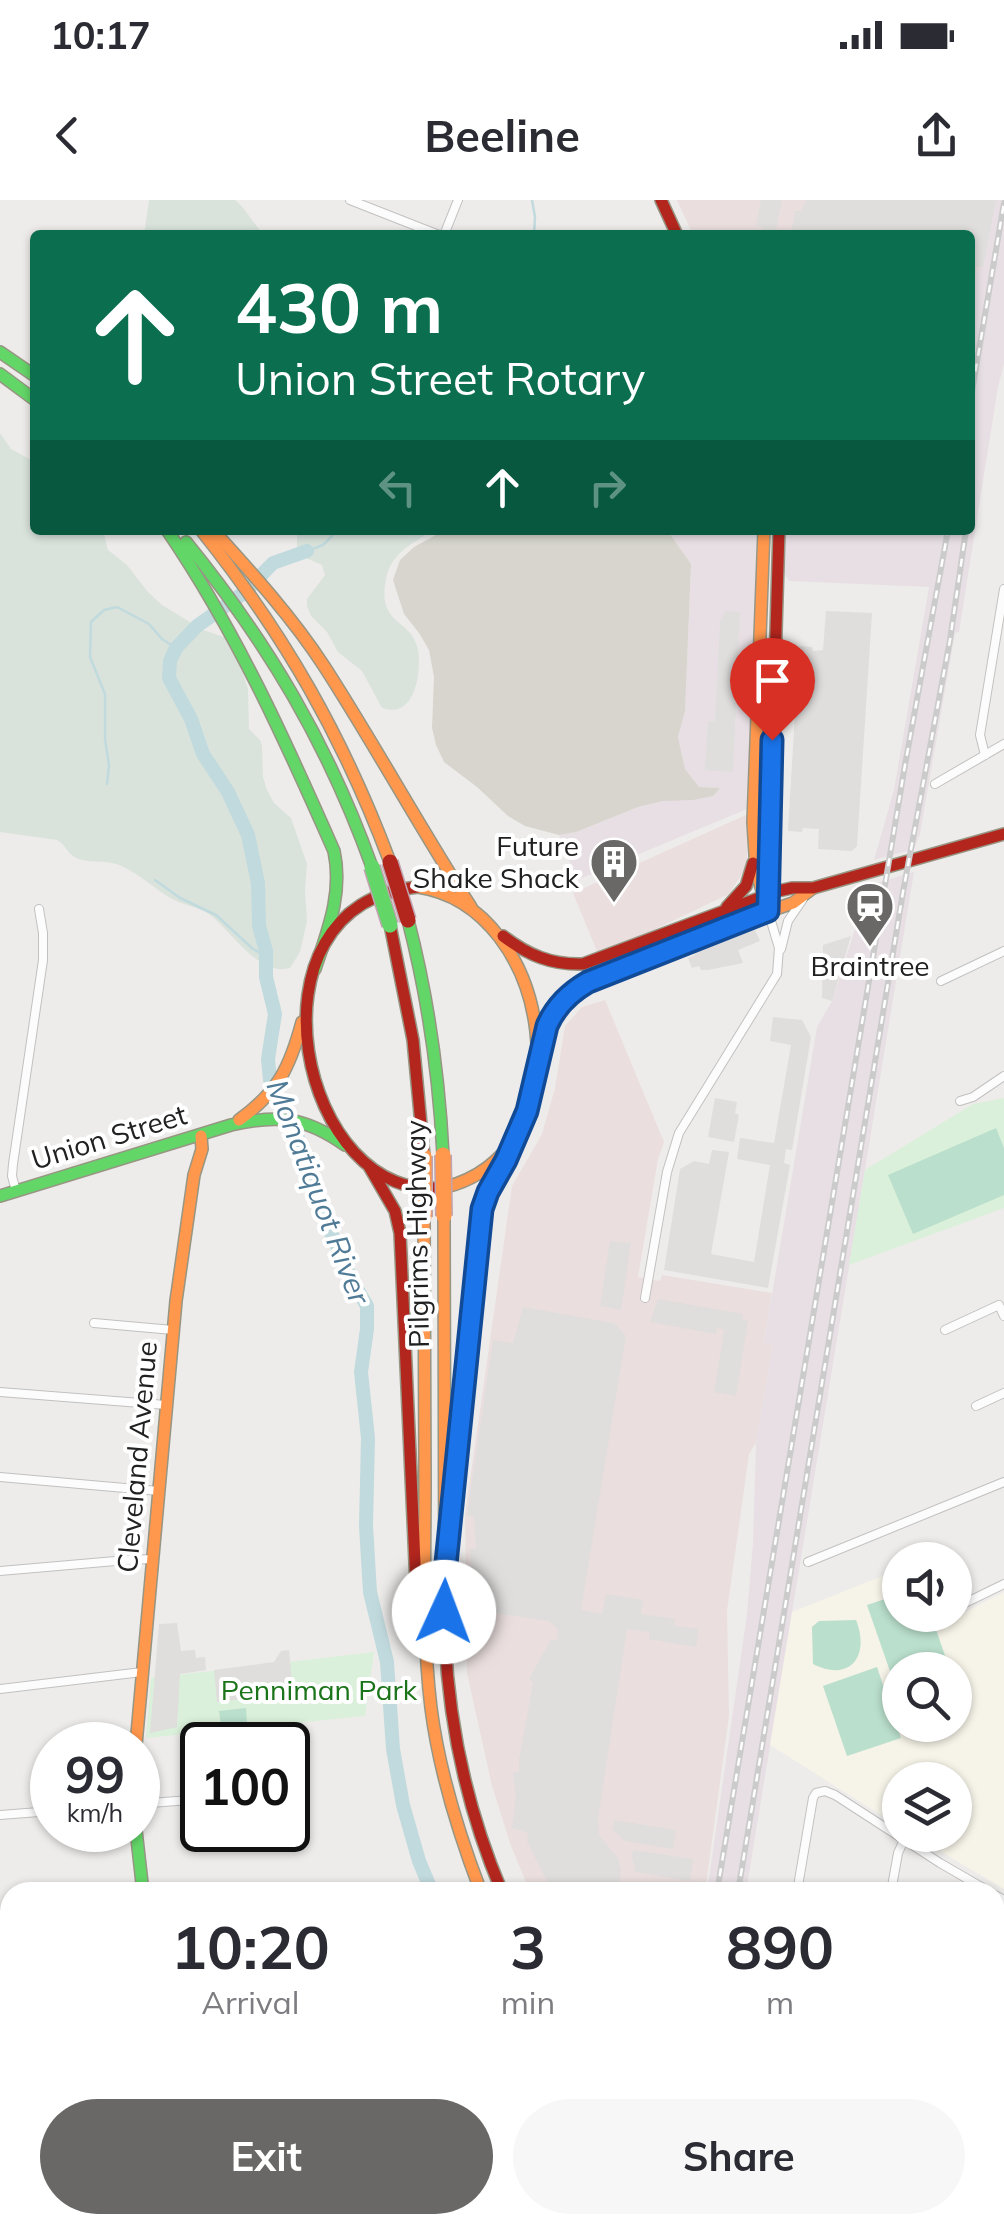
<!DOCTYPE html>
<html lang="en">
<head>
<meta charset="utf-8">
<style>
  body { margin:0; font-family:Mulish,sans-serif; background:#f7f7f7; color:#2b2b33; height:100vh; display:flex; flex-direction:column; font-size:38px; white-space:nowrap }
  * { box-sizing:border-box; margin:0 }
  p { font-size:32px; color:#7c7c81 }
  .icon { flex:none; width:55px; height:55px; fill:none; stroke:currentColor; stroke-width:2; stroke-linecap:round; stroke-linejoin:round }
  .map { position:relative; flex:1; overflow:hidden }
  .side { position:absolute; left:0px; top:1682px; width:1005px; height:352px; display:flex; flex-direction:column; background:#fff; border-radius:30px 30px 0 0; box-shadow:0 2px 8px #0004 }
  .side>* { flex:none }
  .hud { position:absolute; left:30px; top:30px; width:945px; height:305px; border-radius:10px; box-shadow:0 2px 8px #0004; background:#0b6e4f; color:#fff; overflow:hidden }
  .tools { position:absolute; left:882px; top:1342px; display:grid; gap:20px }
  .tools a { display:grid; place-items:center; width:90px; height:90px; border-radius:50%; background:#fff; box-shadow:0 2px 8px #0004; font-size:50px }
  .speed { position:absolute; left:30px; top:1522px; display:flex; gap:20px; font-size:50px; font-weight:700; text-align:center }
  .speed>* { display:grid; place-content:center; width:130px; height:130px; border-radius:50%; background:#fff; box-shadow:0 2px 8px #0004; line-height:1 }
  .speed small { font-size:25px; font-weight:400 }
  .speed .limit { border:5px solid #111; border-radius:15px; background:#fff; color:#111 }
  .pin { position:absolute; display:grid; place-items:center; width:85px; height:85px; color:#fff; margin:-102px -42px; border-radius:50% 50% 50% 0; rotate:-45deg; box-shadow:0 0 10px #0007 }
  .pin .icon { rotate:45deg }
  .me { position:absolute; width:110px; margin:-55px; rotate:2deg; stroke-linejoin:round; filter:drop-shadow(0 0 8px #0008) }
  .turn { display:flex; align-items:center; gap:35px; height:210px; padding:0 40px; font-size:45px }
  .turn .icon { width:130px; height:130px; stroke-width:2.5 }
  .turn b { display:block; font-size:70px; line-height:85px }
  .lanes { display:flex; align-items:center; height:95px; padding:0 40px; background:#0003; justify-content:center; gap:50px; direction:ltr }
  .lanes .off { opacity:.35 }
  .eta { display:flex; justify-content:space-evenly; align-items:center; height:170px; text-align:center }
  .eta b { font-size:60px; font-weight:700; line-height:70px }
  .button { display:flex; gap:20px; margin-top:auto; padding:20px 40px }
  .button a { flex:1; height:115px; border-radius:60px; background:#696867; color:#fff; font-size:40px; font-weight:700; line-height:115px; text-align:center }
  .button a+a { background:#f7f7f7; color:#2b2b33 }
  .status { display:flex; justify-content:space-between; align-items:center; height:70px; padding:0 50px; background:#fff; direction:ltr }
  .status svg { height:28px; fill:currentColor }
  header { display:flex; justify-content:space-between; align-items:center; height:130px; padding:0 40px; background:#fff; font-size:45px; font-weight:700 }
  .map>svg:first-child { display:block }
  .commercial { fill:#eadede }
  .industrial { fill:#e7dfe4 }
  .education { fill:#f6f3e8; fill-rule:evenodd }
  .construction { fill:#d7d5cd }
  .wetland { fill:#d9e3dc }
  .park { fill:#dbf0da }
  .pitch { fill:#badfcc }
  .parking { fill:#dfdedd }
  .lines { fill:none; stroke-linecap:round; stroke-linejoin:round }
  .stream { stroke:#c1dadd; stroke-width:2.5 }
  .river { stroke:#c1dadd; stroke-width:14 }
  .street-casing { stroke:#c2c1c0; stroke-width:10 }
  .fast-casing { stroke:#979684; stroke-width:14 }
  .slow-casing { stroke:#979684; stroke-width:14 }
  .jam-casing { stroke:#979684; stroke-width:14 }
  .street { stroke:#fcfcfc; stroke-width:8 }
  .fast { stroke:#63d668; stroke-width:11 }
  .slow { stroke:#ff974d; stroke-width:11 }
  .jam { stroke:#b3261e; stroke-width:11 }
  .rail-casing { stroke:#cbcbcb; stroke-width:6 }
  .rail { stroke:#fff; stroke-width:2.5; stroke-dasharray:8; stroke-linecap:butt }
  .fast-bridge-casing { stroke:#c0a4af; stroke-width:18; stroke-linecap:butt }
  .slow-bridge-casing { stroke:#c0a4af; stroke-width:18; stroke-linecap:butt }
  .jam-bridge-casing { stroke:#c0a4af; stroke-width:18; stroke-linecap:butt }
  .fast-bridge { stroke:#63d668; stroke-width:15 }
  .slow-bridge { stroke:#ff974d; stroke-width:15 }
  .jam-bridge { stroke:#b3261e; stroke-width:15 }
  .route-casing { stroke:#114b97; stroke-width:25 }
  .route { stroke:#1a73e8; stroke-width:18 }
  .labels { text-anchor:middle; stroke-width:8; stroke-linejoin:round; paint-order:stroke }
  .poi-label { font-size:28px; fill:#212121; stroke:#fff; text-anchor:end }
  .street-label { font-size:28px; fill:#212121; stroke:#fff }
  .park-label { font-size:28px; fill:#1b7419; stroke:#fff }
  .water-label { font-size:30px; font-style:italic; fill:#507b97; stroke:#fff }
</style>
</head>
<body>
<div class="status"><b>10:17</b><svg viewBox="0 0 49 12"><path d="M0 12V9h3v3zM5 12V6h3v6zM10 12V3h3v9zM15 12V0h3v12zM26 1h20v11H26zM47 4h2v5h-2z"/></svg></div>
<header><svg class="icon" aria-label="back" viewBox="0 0 24 24"><path d="M15 5l-7 7 7 7"/></svg>Beeline<svg class="icon" aria-label="share" viewBox="0 0 24 24"><path d="M12 15V3M7 8l5-5 5 5M5 13v7h14v-7"/></svg></header>
<div class="map">
<svg width="1004" height="2033" viewBox="0 0 1004 2033">
  <rect width="100%" height="100%" fill="#eeecea"/>
  <g class="commercial">
    <polygon points="677,0 996,0 982,69 977,69 970,113 970,35 693,35"/>
    <polygon points="748,614 747,659 744,671 729,694 599,756 573,693"/>
    <polygon points="605,800 664,942 658,959 638,1077 660,1081 662,1075 772,1093 764,1141 773,1144 756,1243 749,1254 727,1411 729,1516 705,1692 530,1692 511,1646 492,1586 467,1473 465,1315 512,986 542,934 555,888 565,826 582,807"/>
  </g>
  <g class="industrial">
    <polygon points="996,0 1004,0 1004,164 998,187 959,432 955,433 920,634 914,649 874,660 894,590 929,387 789,381 784,373 785,330 970,330 970,113 977,69 982,69"/>
    <polygon points="667,330 757,330 747,609 577,680 559,635 576,632 638,607 663,601 713,596 719,588 699,587 685,569 678,537 685,511 691,364"/>
    <polygon points="914,672 746,1692 707,1692 747,1414 753,1343 756,1243 773,1144 764,1142 817,827 832,801 869,685"/>
  </g>
  <path class="education" d="M 900,1369 L 900,1415 L 955,1415 L 955,1397 L 963,1413 L 1004,1392 L 1004,1689 L 913,1635 L 955,1635 L 955,1580 L 900,1580 L 900,1627 L 770,1545 L 792,1412 ZM 900,1470 L 955,1470 L 955,1525 L 900,1525 Z"/>
  <polygon class="construction" points="445,330 667,330 691,364 685,511 678,537 685,569 699,587 720,588 713,596 693,600 663,601 638,607 576,632 559,635 525,626 508,616 477,587 444,562 436,545 432,528 434,477 429,450 419,433 404,414 393,380 400,360 414,347"/>
  <g class="wetland">
    <path d="M 149,0 L 235,0 C 244,6 255,26 264,35 L 144,35 Z"/>
    <path d="M 0,233 L 11,249 L 35,262 L 35,330 L 103,330 L 108,350 L 127,365 L 148,392 L 162,405 L 203,430 L 224,437 L 230,442 L 237,455 L 248,489 L 249,529 L 260,540 L 262,546 L 263,577 L 267,590 L 274,603 L 291,618 L 307,664 L 305,690 L 307,721 L 300,752 L 290,768 C 258,777 232,731 209,714 C 198,707 184,705 172,699 C 154,689 139,673 119,665 C 105,659 86,665 73,656 C 66,651 65,644 57,640 L 0,632 Z"/>
    <path d="M 297,330 L 433,330 C 413,344 391,352 386,379 C 377,425 409,418 417,446 C 422,463 418,503 398,509 C 392,511 387,509 382,508 L 362,471 L 338,452 L 327,432 L 311,416 L 307,406 L 307,399 L 325,375 L 322,365 L 301,356 L 297,351 Z"/>
  </g>
  <g class="park">
    <polygon points="1004,898 1004,1008 849,1065 865,970 973,904"/>
    <polygon points="374,1452 365,1516 146,1538 151,1478"/>
  </g>
  <g class="pitch">
    <polygon points="996,928 1004,948 1004,995 913,1034 888,975"/>
    <polygon points="900,1394 900,1415 931,1415 950,1470 900,1470 900,1500 867,1405"/>
    <path d="M 856,1420 C 870,1455 851,1483 813,1464 L 812,1427 L 819,1421 Z"/>
    <polygon points="877,1467 901,1538 847,1556 823,1486"/>
    <polygon points="246,1508 247,1523 221,1525 219,1511"/>
  </g>
  <g class="parking">
    <polygon points="761,0 782,0 776,30 773,33 763,32 763,28 756,25"/>
    <polygon points="806,0 996,0 983,67 975,67 970,99 970,35 791,35 795,11 801,11"/>
    <polygon points="725,411 740,412 733,572 705,570 708,521 715,521 720,423"/>
    <polygon points="826,411 872,413 857,646 852,651 818,649 819,629 803,628 802,632 788,631 799,446 812,447 813,451 823,450"/>
    <polygon points="754,728 760,741 738,750 743,763 708,770 701,770 699,766 692,768 688,758 695,755 694,752"/>
    <polygon points="851,736 832,801 822,798 823,745"/>
    <polygon points="773,817 802,820 811,837 792,950 786,949 784,963 790,965 768,1088 664,1070 680,969 694,961 709,964 712,950 729,952 711,1054 754,1062 770,965 737,959 740,938 774,943 791,845 770,841"/>
    <polygon points="715,898 737,902 735,913 739,915 734,942 708,937"/>
    <polygon points="610,1041 631,1043 621,1110 600,1106"/>
    <polygon points="658,1099 743,1114 742,1119 748,1120 736,1196 714,1192 724,1130 717,1127 716,1134 650,1122"/>
    <polygon points="523,1107 614,1123 626,1136 581,1410 602,1414 606,1394 643,1400 641,1414 675,1419 675,1426 699,1429 696,1447 649,1439 649,1432 627,1429 598,1619 599,1635 618,1658 621,1672 618,1692 552,1692 527,1641 528,1633 512,1628 516,1596 513,1573 519,1572 519,1559 533,1483 529,1479 551,1439 556,1441 558,1435 557,1428 549,1421 481,1411 480,1402 473,1401 470,1349 476,1349 474,1317 467,1315 493,1140 513,1143"/>
    <polygon points="177,1423 181,1451 195,1450 196,1458 205,1457 206,1470 180,1474 177,1527 150,1533 159,1424"/>
    <polygon points="289,1450 293,1493 217,1502 214,1470 274,1462 281,1451"/>
    <polygon points="614,1620 676,1630 673,1649 625,1641 612,1629"/>
    <polygon points="633,1650 693,1659 690,1681 635,1672 632,1657"/>
  </g>
  <g class="lines">
    <g class="stream">
      <polyline points="532,0 535,17 534,35"/>
      <polyline points="307,351 323,345 338,330"/>
      <polyline points="107,584 109,565 105,539 105,494 90,457 91,422 104,410 117,407 149,424 162,439 176,448"/>
      <polyline points="155,680 180,698 216,715 253,749 266,756"/>
    </g>
    <g class="river">
      <polyline points="307,351 273,363 245,392 197,426 176,448 170,461 169,478 191,519 203,554 228,592 248,635 258,683 259,726 266,751 266,777 275,814 268,859 270,880 288,923 297,935 307,978 351,1078 367,1106 367,1129 361,1172 368,1238 366,1326 370,1392 387,1462 393,1549 403,1605 419,1661 432,1692"/>
      <polyline points="574,2025 576,2033"/>
    </g>
    <g class="street-casing">
      <g id="street">
        <polyline points="350,0 439,35"/>
        <polyline points="444,35 458,0"/>
        <polyline points="985,555 980,535 1004,389"/>
        <polyline points="935,584 1004,544"/>
        <polyline points="781,749 788,721 803,699"/>
        <polyline points="941,781 1004,751"/>
        <polyline points="960,901 973,897 1004,876"/>
        <polyline points="16,991 12,976 13,964 43,760 43,733 39,709"/>
        <polyline points="645,1098 667,972 679,933 777,774 779,748 768,711"/>
        <polyline points="94,1123 173,1130"/>
        <polyline points="945,1130 999,1105 1004,1116"/>
        <polyline points="0,1192 166,1205"/>
        <polyline points="976,1206 1004,1193"/>
        <polyline points="0,1277 159,1291"/>
        <polyline points="808,1362 1004,1282"/>
        <polyline points="0,1371 127,1360 153,1359"/>
        <polyline points="963,1404 1004,1384"/>
        <polyline points="0,1489 142,1472"/>
        <polyline points="138,1604 202,1599"/>
        <polyline points="0,1615 52,1611"/>
        <polyline points="797,1692 813,1598 816,1593 825,1591 835,1595 940,1663 990,1692"/>
        <polyline points="891,1692 898,1653 904,1640"/>
        <polyline points="995,1695 1004,1700"/>
        <polyline points="995,1941 1004,1939"/>
        <polyline points="54,2025 55,2033"/>
        <polyline points="338,2025 340,2033"/>
        <polyline points="451,2025 453,2033"/>
        <polyline points="837,2033 837,2025"/>
      </g>
    </g>
    <g class="fast-casing">
      <g id="fast">
        <polyline points="0,152 35,176"/>
        <polyline points="0,174 35,200"/>
        <path d="M 167,330 C 236,431 285,540 334,651 C 343,693 328,730 315,769"/>
        <path d="M 186,342 C 268,443 328,544 372,667"/>
        <path d="M 408,720 C 428,797 439,875 443,955"/>
        <path d="M 0,996 L 231,925 C 278,914 305,917 345,945"/>
        <polyline points="136,1630 143,1692"/>
        <polyline points="1004,1836 1002,1869 1004,1898"/>
        <polyline points="221,2025 223,2033"/>
        <polyline points="697,2025 702,2033"/>
      </g>
    </g>
    <g class="slow-casing">
      <g id="slow">
        <path d="M 201,330 C 285,435 343,537 390,662"/>
        <path d="M 213,330 C 252,373 292,417 324,466 C 375,545 420,628 471,707"/>
        <polyline points="764,330 753,622 756,670 768,711"/>
        <path d="M 418,687 C 553,707 588,950 446,987"/>
        <path d="M 541,844 C 550,817 564,797 588,782 L 731,724 L 793,703 L 813,688"/>
        <path d="M 239,920 C 278,892 290,867 302,822"/>
        <polyline points="444,1016 445,1439"/>
        <path d="M 424,1017 C 424,1106 425,1196 425,1285 C 425,1359 422,1434 431,1508 C 439,1571 458,1632 481,1692"/>
        <polyline points="136,1545 176,1101 194,975 202,949 201,936"/>
        <polyline points="0,1830 10,1831"/>
      </g>
    </g>
    <g class="jam-casing">
      <g id="jam">
        <polyline points="661,0 677,35"/>
        <path d="M 418,687 C 235,702 300,1011 446,987"/>
        <polyline points="768,701 779,330"/>
        <polyline points="727,707 746,686 753,663"/>
        <polyline points="390,725 413,840 424,956"/>
        <path d="M 503,736 C 528,755 551,765 583,764 L 778,691 L 792,688 L 813,688 L 1004,634"/>
        <polyline points="370,968 395,1011 400,1033 416,1385"/>
        <polyline points="453,1299 483,1009 488,992 523,920"/>
        <path d="M 445,1439 C 449,1526 468,1612 502,1692"/>
      </g>
    </g>
    <use href="#street" class="street"/>
    <use href="#fast" class="fast"/>
    <use href="#slow" class="slow"/>
    <use href="#jam" class="jam"/>
    <g class="rail-casing">
      <g id="rail">
        <polyline points="970,203 1004,3"/>
        <polyline points="717,1692 905,565 948,330"/>
        <polyline points="738,1692 903,692 950,440 966,330"/>
        <polyline points="718,2025 720,2033"/>
      </g>
    </g>
    <use href="#rail" class="rail"/>
    <g class="fast-bridge-casing">
      <polyline id="fast-bridge" points="372,667 390,725"/>
    </g>
    <g class="slow-bridge-casing">
      <g id="slow-bridge">
        <polyline points="443,955 444,1016"/>
        <polyline points="424,956 424,1017"/>
      </g>
    </g>
    <g class="jam-bridge-casing">
      <g id="jam-bridge">
        <polyline points="390,662 408,720"/>
        <polyline points="720,2025 726,2033"/>
      </g>
    </g>
    <use href="#fast-bridge" class="fast-bridge"/>
    <use href="#slow-bridge" class="slow-bridge"/>
    <use href="#jam-bridge" class="jam-bridge"/>
  </g>
  <g class="lines">
    <g class="route-casing">
      <path id="route" d="M 444,1412 L 444,1383 L 482,1009 L 488,992 L 506,960 L 527,911 L 547,826 C 555,807 569,793 588,782 L 768,711 L 772,540"/>
    </g>
    <use href="#route" class="route"/>
  </g>
  <defs>
    <g id="building-pin" transform="scale(2.5)"><path d="M0 17L-7.5 6A9.5 9.5 0 1 1 7.5 6Z" fill="#696867" stroke="#fff"/><path d="M-4-6H4V6H1V3H-1V6H-4ZM-2.5-4.3h1.7v1.8h-1.7ZM.8-4.3h1.7v1.8H.8ZM-2.5-1h1.7V.8h-1.7ZM.8-1h1.7V.8H.8Z" fill="#fff"/></g>
    <g id="station-pin" transform="scale(2.5)"><path d="M0 17L-7.5 6A9.5 9.5 0 1 1 7.5 6Z" fill="#696867" stroke="#fff"/><path d="M-3-6H3Q5-6 5-4V2Q5 4 3 4L4.5 6H3L1.5 4h-3L-3 6H-4.5L-3 4Q-5 4-5 2V-4Q-5-6-3-6ZM-3.5-4v3h7v-3ZM-3.5 1v1.5H-2V1ZM2 1v1.5H3.5V1Z" fill="#fff"/></g>
  </defs>
  <g fill-rule="evenodd">
    <use href="#building-pin" x="614" y="662"/>
    <use href="#station-pin" x="870" y="706"/>
  </g>
  <g class="labels">
    <g class="poi-label">
      <text x="579" y="656">Future<tspan x="579" dy="32">Shake Shack</tspan></text>
      <text x="870" y="776" text-anchor="middle">Braintree</text>
    </g>
    <g class="street-label">
      <text transform="translate(109 937) rotate(-17)" y="10">Union Street</text>
      <text transform="translate(417 1034) rotate(-91)" y="10">Pilgrims Highway</text>
      <text transform="translate(137 1257) rotate(-85)" y="10">Cleveland Avenue</text>
    </g>
    <g class="park-label">
      <text x="319" y="1500">Penniman Park</text>
    </g>
    <g class="water-label">
      <text transform="translate(318 992) rotate(69)" y="10">Monatiquot River</text>
    </g>
  </g>
</svg>
<div class="tools">
<a><svg class="icon" aria-label="sound" viewBox="0 0 24 24"><path d="M4 9h4l5-4v14l-5-4H4zM17 9q2 3 0 6"/></svg></a>
<a><svg class="icon" aria-label="search" viewBox="0 0 24 24"><circle cx="10" cy="10" r="6"/><path d="M15 15l6 6"/></svg></a>
<a><svg class="icon" aria-label="layers" viewBox="0 0 24 24"><path d="M12 4l9 5-9 5-9-5zM3 14l9 5 9-5"/></svg></a>
</div>
<div class="speed"><div>99<small>km/h</small></div><div class="limit">100</div></div>
<div class="pin" style="left:772px;top:540px;background:#d93025"><svg class="icon" aria-label="arrive" viewBox="0 0 24 24"><path d="M6 21V4h12l-3 4 3 4H6"/></svg></div>
<svg class="me" style="left:444px;top:1412px" viewBox="-20 -20 40 40"><circle r="19" fill="#fff"/><path d="M0-13L10 11 0 6-10 11z" fill="#1a73e8"/></svg>
<div class="hud">
<div class="turn"><svg class="icon" aria-label="ahead" viewBox="0 0 24 24"><path d="M12 20V5M6 11l6-6 6 6"/></svg><div><b>430 m</b>Union Street Rotary</div></div>
<div class="lanes"><svg class="icon off" aria-label="left" viewBox="0 0 24 24"><path d="M17 20v-9H6M10 6l-5 5 5 5"/></svg><svg class="icon" aria-label="ahead" viewBox="0 0 24 24"><path d="M12 20V5M6 11l6-6 6 6"/></svg><svg class="icon off" aria-label="right" viewBox="0 0 24 24"><path d="M7 20v-9h11M14 6l5 5-5 5"/></svg></div>
</div>
<section class="side">
<div class="eta">
<div><b>10:20</b><p>Arrival</p></div>
<div><b>3</b><p>min</p></div>
<div><b>890</b><p>m</p></div>
</div>
<div class="button"><a>Exit</a><a>Share</a></div>
</section>
</div>
</body>
</html>
